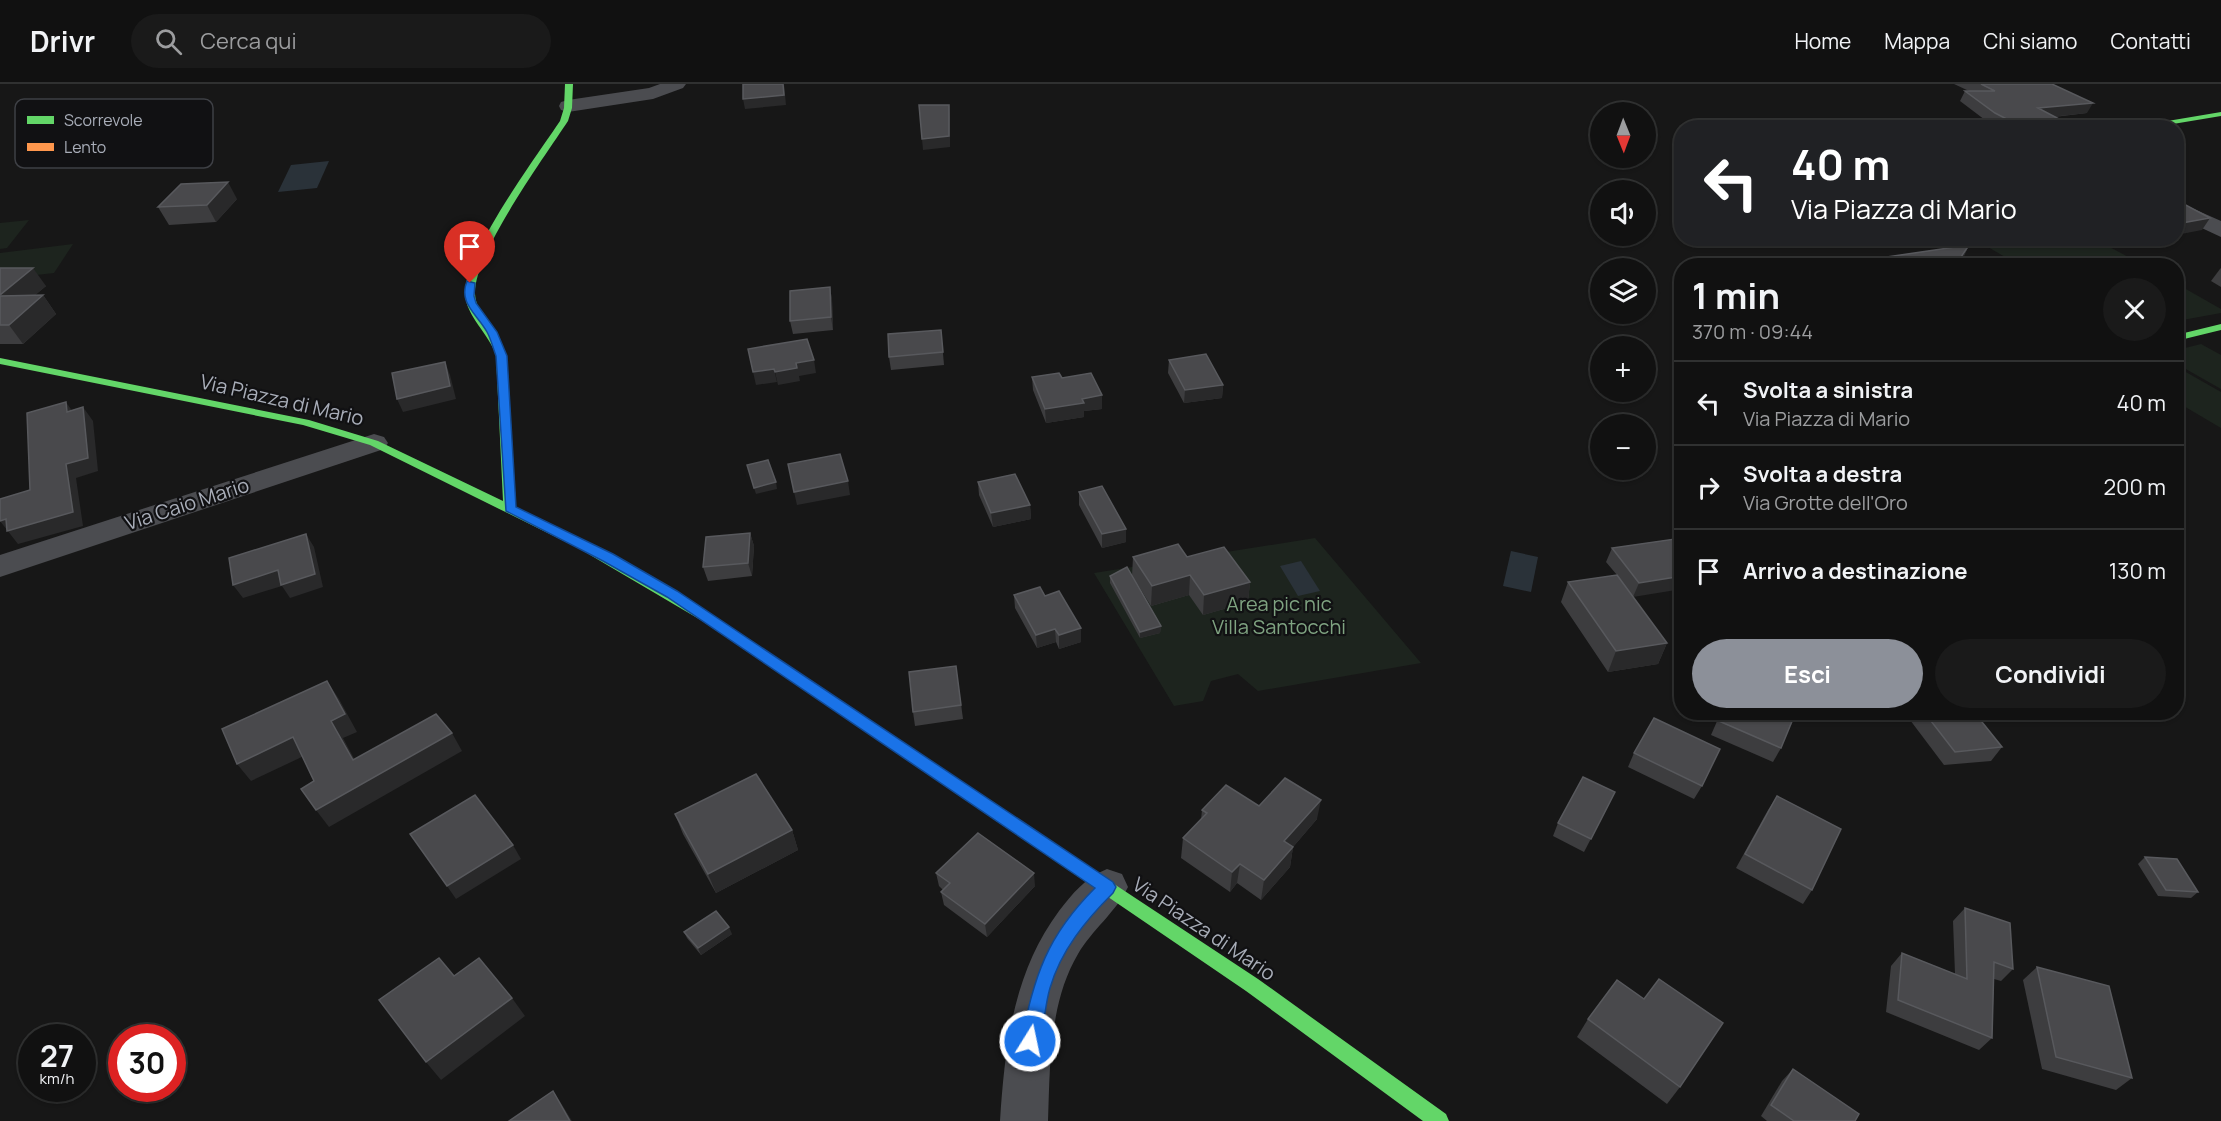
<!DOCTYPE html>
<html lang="it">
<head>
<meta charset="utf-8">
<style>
  body { margin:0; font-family:Manrope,sans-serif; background:#1a1a1a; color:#f1f3f6; height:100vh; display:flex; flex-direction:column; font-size:22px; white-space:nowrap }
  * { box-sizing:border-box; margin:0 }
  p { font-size:20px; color:#9c9d9f }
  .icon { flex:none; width:33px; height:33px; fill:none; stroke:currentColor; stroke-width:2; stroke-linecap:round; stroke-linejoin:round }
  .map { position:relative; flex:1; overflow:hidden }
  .drawer { position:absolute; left:1674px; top:174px; width:510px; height:462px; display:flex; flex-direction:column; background:#111; border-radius:24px; box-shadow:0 2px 4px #0004,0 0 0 2px #303131 }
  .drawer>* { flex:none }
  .top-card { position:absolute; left:1674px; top:36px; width:510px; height:126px; border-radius:24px; box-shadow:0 2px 4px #0004,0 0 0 2px #303131; background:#202124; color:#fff; overflow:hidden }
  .needle { width:39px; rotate:179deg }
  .buttons { position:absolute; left:1590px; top:18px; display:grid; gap:12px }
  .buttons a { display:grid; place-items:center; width:66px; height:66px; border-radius:50%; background:#111; box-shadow:0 2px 4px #0004,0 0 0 2px #303131; font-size:30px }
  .speed { position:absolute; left:18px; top:940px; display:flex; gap:12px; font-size:30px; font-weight:700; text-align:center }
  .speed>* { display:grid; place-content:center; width:78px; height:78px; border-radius:50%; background:#111; box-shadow:0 2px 4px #0004,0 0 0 2px #303131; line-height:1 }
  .speed small { font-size:15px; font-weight:400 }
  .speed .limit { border:9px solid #d22; background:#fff; color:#111 }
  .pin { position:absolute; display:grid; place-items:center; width:51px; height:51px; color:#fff; margin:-62px -26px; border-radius:50% 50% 50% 0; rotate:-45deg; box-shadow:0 0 6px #0007 }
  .pin .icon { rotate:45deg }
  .me { position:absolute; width:66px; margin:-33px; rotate:10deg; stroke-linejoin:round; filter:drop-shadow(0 0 4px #0008) }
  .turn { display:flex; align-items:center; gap:21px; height:126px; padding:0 18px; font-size:27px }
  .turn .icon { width:78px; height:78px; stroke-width:2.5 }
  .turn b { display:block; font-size:42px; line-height:51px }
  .round { display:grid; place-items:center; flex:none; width:63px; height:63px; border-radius:32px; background:#1a1a1a }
  .headline { display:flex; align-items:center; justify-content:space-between; height:102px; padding:0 18px }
  h1 { font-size:36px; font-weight:700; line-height:45px }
  .cta { display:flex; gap:12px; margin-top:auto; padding:12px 18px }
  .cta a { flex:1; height:69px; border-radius:36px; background:#8c9099; color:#fff; font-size:24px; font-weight:700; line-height:69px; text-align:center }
  .cta a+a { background:#1a1a1a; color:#f1f3f6 }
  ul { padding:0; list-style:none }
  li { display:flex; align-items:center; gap:18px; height:84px; padding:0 18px; border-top:2px solid #303131 }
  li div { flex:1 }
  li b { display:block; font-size:22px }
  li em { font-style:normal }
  header { display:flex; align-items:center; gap:36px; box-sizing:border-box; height:84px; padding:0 30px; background:#111; border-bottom:2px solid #303131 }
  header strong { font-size:28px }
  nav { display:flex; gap:33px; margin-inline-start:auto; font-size:21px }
  .search { width:420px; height:54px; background:#1a1a1a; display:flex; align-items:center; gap:15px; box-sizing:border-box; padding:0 21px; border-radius:33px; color:#9c9d9f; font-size:22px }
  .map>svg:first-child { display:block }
  .green { fill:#1d241e }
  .water { fill:#2a3239 }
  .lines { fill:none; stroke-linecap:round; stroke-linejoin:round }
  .street { fill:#4b4c50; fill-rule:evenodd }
  .fast { fill:#63d668; fill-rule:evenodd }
  .slow { fill:#ff974d; fill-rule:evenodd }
  .wall { fill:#3d3d3f }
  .shaded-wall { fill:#29292a }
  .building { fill:#49494c; stroke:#58595d; stroke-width:1.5 }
  .route { fill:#1a73e8; stroke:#114b97; stroke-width:1.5 }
  .labels { text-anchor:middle; stroke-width:4.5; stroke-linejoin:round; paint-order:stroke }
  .street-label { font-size:20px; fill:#a8adb8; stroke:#111113 }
  .park-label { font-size:20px; fill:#7fa381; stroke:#111113 }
  .key { fill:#111113; stroke:#3e4045; stroke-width:1.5 }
  .key-label { font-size:16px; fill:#a8adb8 }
</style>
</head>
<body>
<header>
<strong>Drivr</strong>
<div class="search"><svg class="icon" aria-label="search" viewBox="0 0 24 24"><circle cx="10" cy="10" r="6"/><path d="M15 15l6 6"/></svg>Cerca qui</div>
<nav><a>Home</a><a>Mappa</a><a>Chi siamo</a><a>Contatti</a></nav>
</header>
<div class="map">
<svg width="2221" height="1037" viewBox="0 0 2221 1037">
  <rect width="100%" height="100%" fill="#171717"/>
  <g class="green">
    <polygon points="29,136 7,164 0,165 0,139"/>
    <polygon points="1974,155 2095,155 2143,181 2019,181"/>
    <polygon points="73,160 54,189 0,195 0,169"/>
    <polygon points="2177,200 2221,225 2221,229 2177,237"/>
    <polygon points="2201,260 2221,271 2221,305 2177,280 2177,266"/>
    <polygon points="2177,283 2221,308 2221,344 2177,318"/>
    <polygon points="1315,454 1421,579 1258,607 1238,590 1211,597 1203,617 1174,622 1094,489"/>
  </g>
  <g class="water">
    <polygon points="329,77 317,104 278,108 291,81"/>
    <polygon points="1511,467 1538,473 1531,508 1503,502"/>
    <polygon points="1301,477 1320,507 1298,512 1280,482"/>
  </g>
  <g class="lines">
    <g class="street">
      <polygon points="660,0 686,0 683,4 653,15 568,28 561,26 559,22 561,18 568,16 649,4"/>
      <polygon points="2176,117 2221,137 2221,153 2176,132"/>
      <polygon points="374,350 384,353 388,359 384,365 0,493 0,471"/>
      <path d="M 1107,785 L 1122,790 L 1128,803 C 1116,828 1092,846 1078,870 C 1049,919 1050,982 1048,1037 L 1000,1037 C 1005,962 1013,889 1059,827 C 1072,810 1086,793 1107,785 Z"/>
    </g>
    <g class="fast">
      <path d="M 565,0 L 573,0 L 572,24 L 568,37 C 545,72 473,171 475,210 C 476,232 500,250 506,271 L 516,423 L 590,459 L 714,532 L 716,535 L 714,538 L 704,538 L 580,465 L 370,361 L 303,341 L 0,280 L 0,274 L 309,336 L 378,357 L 503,417 L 496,271 C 489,250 466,232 465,210 C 464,170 536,73 560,37 L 564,24 Z"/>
      <polygon points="2221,28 2221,32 2149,44 2126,44"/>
      <polygon points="2221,240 2221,246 2176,257 2176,251"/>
      <polygon points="931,679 1258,895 1446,1030 1449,1037 1423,1037 1246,907 926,689 923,685 926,681"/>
    </g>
    <polygon class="slow" points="709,530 936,681 939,685 936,689 931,691 926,689 704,538 702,535"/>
  </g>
  <g class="wall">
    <polygon points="1954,0 2052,0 2087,29 2054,33 2076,44 1997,44 1989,39 1960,17 1965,7 1969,7"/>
    <polygon points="237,115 216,138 169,141 158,123"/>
    <polygon points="1969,161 1963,174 1957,182 1870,182 1873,175"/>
    <polygon points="0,184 46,202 35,211 43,211 56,230 23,260 0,260"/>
    <polygon points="2221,184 2221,203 2211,197 2220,185"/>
    <polygon points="830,203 832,216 833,246 793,250 790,237"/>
    <polygon points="941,246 944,281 891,286 889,273"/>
    <polygon points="1169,276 1223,301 1222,314 1184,319 1168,289"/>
    <polygon points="1032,293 1062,294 1102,325 1084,327 1084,333 1046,339 1033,306"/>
    <polygon points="1682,334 1682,352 1677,345"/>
    <polygon points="978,398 1030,421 1031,435 993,443 979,411"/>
    <polygon points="1079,408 1126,458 1102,464 1079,421"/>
    <polygon points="750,449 754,462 752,492 708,497 703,483"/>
    <polygon points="1682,454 1633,513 1667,559 1658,580 1608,588 1561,518 1568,498 1617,491 1606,478 1612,464"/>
    <polygon points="1133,473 1187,473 1250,498 1248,518 1203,531 1189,511 1151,522 1136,498 1161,542 1160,549 1140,554 1110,499 1110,492 1132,492"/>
    <polygon points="1014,511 1045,512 1081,544 1081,558 1059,565 1056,558 1037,564 1015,524"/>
    <polygon points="956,582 963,635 915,642 913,628"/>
    <polygon points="1721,628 1791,628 1781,664 1773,678 1711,651"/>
    <polygon points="1904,628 1974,628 2002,663 1991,677 1944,681"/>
    <polygon points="1634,669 1702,702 1694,715 1628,683"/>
    <polygon points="1777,712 1812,806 1803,820 1736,784 1768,726"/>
    <polygon points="1259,722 1317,735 1293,763 1290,783 1261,816 1237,799 1230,808 1181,774 1183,754 1201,736 1202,726"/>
    <polygon points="1608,722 1584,768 1553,752 1558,739"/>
    <polygon points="675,730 792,746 798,766 716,809 683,750"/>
    <polygon points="2145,773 2198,808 2191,814 2158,812 2138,780"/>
    <polygon points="936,789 1035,802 987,853 944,821 941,808 943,806 939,802"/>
    <polygon points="1965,824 2013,885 2001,897 1994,895 1992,954 1979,966 1886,928 1891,882 1902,869 1955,890 1953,837"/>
    <polygon points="684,848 732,850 701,871 687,854"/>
    <polygon points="2037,883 2132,994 2116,1006 2042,985 2023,896"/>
    <polygon points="1588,935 1680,1003 1667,1020 1577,953"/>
    <polygon points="1793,985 1855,1037 1767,1037 1761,1032 1782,997"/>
  </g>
  <g class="shaded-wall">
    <polygon points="784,0 786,21 745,25 743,15"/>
    <polygon points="2093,19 2087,29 2032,35 2038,24"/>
    <polygon points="949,21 950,32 950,63 923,66 922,55"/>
    <polygon points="228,98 237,115 216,138 207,121"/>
    <polygon points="2210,134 2202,146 2176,151 2176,140"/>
    <polygon points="1969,161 1963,174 1957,182 1955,182"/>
    <polygon points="33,184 46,202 12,231 0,214 0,211"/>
    <polygon points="830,203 832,216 833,246 831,233"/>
    <polygon points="43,211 56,230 23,260 9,241"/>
    <polygon points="814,276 816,289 799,292 800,297 778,301 775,288 796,279"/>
    <polygon points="445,278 450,291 456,315 403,328 397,315"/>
    <polygon points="774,285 777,298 756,301 753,288"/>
    <polygon points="1223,301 1222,314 1184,319 1185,306"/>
    <polygon points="1102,311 1102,325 1084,327 1084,333 1046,339 1045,325 1082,315"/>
    <polygon points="66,318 75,331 67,328"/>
    <polygon points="83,323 93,337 98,387 76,394 83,442 18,460 0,437 6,435 66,380"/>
    <polygon points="848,397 850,411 797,421 794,408"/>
    <polygon points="776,398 777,405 756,410 754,404"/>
    <polygon points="1030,421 1031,435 993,443 991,429"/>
    <polygon points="1126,445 1126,458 1102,464 1102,450"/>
    <polygon points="750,449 754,462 752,492 748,479"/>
    <polygon points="306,450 314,463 323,503 290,514 282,502 243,514 233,501 278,486"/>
    <polygon points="1190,491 1189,511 1151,522 1152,502"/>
    <polygon points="1682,492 1682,505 1633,513 1639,499"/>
    <polygon points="1250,498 1248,518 1203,531 1204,511"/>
    <polygon points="1161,542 1160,549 1140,554 1140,548"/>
    <polygon points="1081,544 1081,558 1059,565 1059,551"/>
    <polygon points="1055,545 1056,558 1037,564 1036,551"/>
    <polygon points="1667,559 1658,580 1608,588 1616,567"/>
    <polygon points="327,597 339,615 357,648 343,654 364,693 353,676 331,637"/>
    <polygon points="452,649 462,667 329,743 316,726"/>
    <polygon points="293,653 306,671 251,697 237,680"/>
    <polygon points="1321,716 1317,735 1281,777 1284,757"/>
    <polygon points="792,746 798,766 716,809 708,790"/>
    <polygon points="513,761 521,775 456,815 447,802"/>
    <polygon points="1293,763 1290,783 1261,816 1264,796"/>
    <polygon points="1240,780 1237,799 1230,808 1232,788"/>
    <polygon points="1034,789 1035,802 987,853 985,840"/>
    <polygon points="729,843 732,850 701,871 698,864"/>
    <polygon points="512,914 525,932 441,996 426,978"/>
    <polygon points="553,1007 561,1019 572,1037 570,1037"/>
  </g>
  <g class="building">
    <polygon points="743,0 783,0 784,11 743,15"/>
    <polygon points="1981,0 2052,0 2093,19 2038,24 2076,44 2024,44 1995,29 1965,7 1995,7"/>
    <polygon points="919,21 949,21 949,52 922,55"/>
    <polygon points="228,98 207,121 158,123 181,100"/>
    <polygon points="2176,119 2182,119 2210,134 2176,140"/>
    <polygon points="1969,161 1955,182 1895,182 1873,175"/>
    <polygon points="0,184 33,184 0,211"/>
    <polygon points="830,203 831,233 790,237 790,207"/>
    <polygon points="43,211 9,241 0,241 0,212"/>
    <polygon points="941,246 943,268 889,273 888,250"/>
    <polygon points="807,255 814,276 796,279 797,284 775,288 774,285 753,288 748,265"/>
    <polygon points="1206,270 1223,301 1185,306 1169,276"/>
    <polygon points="445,278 450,302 397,315 392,289"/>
    <polygon points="1059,289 1062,294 1091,289 1102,311 1082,315 1084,319 1045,325 1032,293"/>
    <polygon points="66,318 67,328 83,323 88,374 66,380 73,428 7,447 6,435 0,437 0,415 30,406 27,329"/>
    <polygon points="840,370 848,397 794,408 788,380"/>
    <polygon points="768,376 776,398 754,404 747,381"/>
    <polygon points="1015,390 1030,421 991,429 978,398"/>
    <polygon points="1102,402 1126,445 1102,450 1079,408"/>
    <polygon points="750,449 748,479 703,483 706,453"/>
    <polygon points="306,450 315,490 281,501 278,486 233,501 229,474"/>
    <polygon points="1682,454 1682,492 1639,499 1612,464"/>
    <polygon points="1178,460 1187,473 1224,463 1250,498 1204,511 1190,491 1152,502 1133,473"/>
    <polygon points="1127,483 1161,542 1140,548 1110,492"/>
    <polygon points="1617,491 1667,559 1616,567 1568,498"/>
    <polygon points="1040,503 1045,512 1059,507 1081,544 1059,551 1055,545 1036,551 1014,511"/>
    <polygon points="956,582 961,621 913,628 909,588"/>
    <polygon points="327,597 345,630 331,637 353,676 436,630 452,649 316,726 301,705 314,697 293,653 237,680 222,645"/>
    <polygon points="1723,628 1791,628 1795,630 1781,664 1719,637"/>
    <polygon points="1924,628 1974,628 2002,663 1955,668"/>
    <polygon points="1654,634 1720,665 1702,702 1634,669"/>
    <polygon points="756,690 792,746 708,790 675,730"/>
    <polygon points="1583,693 1615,708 1591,755 1558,739"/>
    <polygon points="1285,694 1321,716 1284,757 1293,763 1264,796 1240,780 1232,788 1183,754 1207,729 1202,726 1226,701 1259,722"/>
    <polygon points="475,711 513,761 447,802 410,750"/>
    <polygon points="1777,712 1841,745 1812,806 1745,770"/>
    <polygon points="978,749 1034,789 985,840 941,808 950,799 936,789"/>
    <polygon points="2145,773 2177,775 2198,808 2166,806"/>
    <polygon points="1965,824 2010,839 2013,885 1994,878 1992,954 1898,916 1902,869 1967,895"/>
    <polygon points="716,827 729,843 698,864 684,848"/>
    <polygon points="439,874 454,892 479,874 512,914 426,978 379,916"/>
    <polygon points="2037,883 2109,902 2132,994 2056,973"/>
    <polygon points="1659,895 1723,939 1680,1003 1588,935 1617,896 1644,915"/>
    <polygon points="1793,985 1859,1030 1855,1037 1794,1037 1771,1021"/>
    <polygon points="553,1007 570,1037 509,1037"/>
  </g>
  <path class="route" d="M 467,197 L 475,199 L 474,212 L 476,219 L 497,248 L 507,272 L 516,423 L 613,470 L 677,507 L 1113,798 L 1116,803 L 1113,809 C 1086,836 1061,866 1050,904 C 1044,924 1045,945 1037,963 L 1030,966 L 1023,963 L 1021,957 C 1035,891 1046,853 1095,804 L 667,513 L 603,477 L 506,427 L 496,272 C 493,264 491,255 487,248 C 477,230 458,219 467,197 Z"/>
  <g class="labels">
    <g class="street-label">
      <text transform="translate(282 316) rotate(13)" y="7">Via Piazza di Mario</text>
      <text transform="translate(187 420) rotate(-18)" y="7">Via Caio Mario</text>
      <text transform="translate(1204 845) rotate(34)" y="7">Via Piazza di Mario</text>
    </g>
    <g class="park-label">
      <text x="1279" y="527">Area pic nic<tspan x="1279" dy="23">Villa Santocchi</tspan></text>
    </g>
  </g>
  <rect x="15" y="15" width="198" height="69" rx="9" class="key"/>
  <rect x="27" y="32" width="27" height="8" fill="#63d668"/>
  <rect x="27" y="59" width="27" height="8" fill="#ff974d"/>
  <g class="key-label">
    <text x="64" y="42">Scorrevole</text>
    <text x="64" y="69">Lento</text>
  </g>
</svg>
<div class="buttons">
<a><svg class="needle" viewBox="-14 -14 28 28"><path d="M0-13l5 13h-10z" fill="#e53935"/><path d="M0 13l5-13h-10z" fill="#9c9d9f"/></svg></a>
<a><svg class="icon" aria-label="sound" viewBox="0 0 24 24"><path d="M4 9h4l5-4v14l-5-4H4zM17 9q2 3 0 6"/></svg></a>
<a><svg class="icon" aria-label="layers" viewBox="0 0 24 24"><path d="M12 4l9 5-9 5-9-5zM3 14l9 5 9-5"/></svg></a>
<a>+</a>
<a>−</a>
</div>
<div class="speed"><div>27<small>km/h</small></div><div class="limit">30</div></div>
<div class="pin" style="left:470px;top:199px;background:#d93025"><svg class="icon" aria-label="arrive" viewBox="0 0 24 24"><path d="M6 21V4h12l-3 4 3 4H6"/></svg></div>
<svg class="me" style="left:1030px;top:957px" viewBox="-20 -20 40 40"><circle r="17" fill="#1a73e8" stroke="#fff" stroke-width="3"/><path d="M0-11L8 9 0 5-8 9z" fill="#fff"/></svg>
<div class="top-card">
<div class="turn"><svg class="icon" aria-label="left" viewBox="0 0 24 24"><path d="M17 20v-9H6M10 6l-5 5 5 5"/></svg><div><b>40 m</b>Via Piazza di Mario</div></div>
</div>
<section class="drawer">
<div class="headline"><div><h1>1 min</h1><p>370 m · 09:44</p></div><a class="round"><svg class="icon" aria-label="close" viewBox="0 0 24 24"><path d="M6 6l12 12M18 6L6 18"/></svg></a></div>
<ul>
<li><svg class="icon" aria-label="left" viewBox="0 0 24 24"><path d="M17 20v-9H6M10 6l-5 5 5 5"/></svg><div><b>Svolta a sinistra</b><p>Via Piazza di Mario</p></div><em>40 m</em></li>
<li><svg class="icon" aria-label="right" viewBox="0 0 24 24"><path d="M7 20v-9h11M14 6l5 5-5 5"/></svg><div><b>Svolta a destra</b><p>Via Grotte dell'Oro</p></div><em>200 m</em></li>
<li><svg class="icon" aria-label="arrive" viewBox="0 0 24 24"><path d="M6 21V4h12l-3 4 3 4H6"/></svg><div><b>Arrivo a destinazione</b></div><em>130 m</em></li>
</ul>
<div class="cta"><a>Esci</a><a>Condividi</a></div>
</section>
</div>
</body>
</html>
